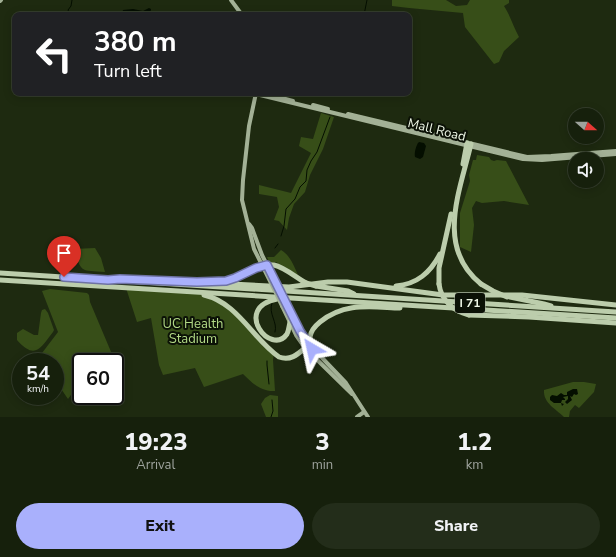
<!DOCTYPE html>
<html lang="en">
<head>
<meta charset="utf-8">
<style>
  body { margin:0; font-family:"Nunito Sans",sans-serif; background:#232d1a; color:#f1f3f6; height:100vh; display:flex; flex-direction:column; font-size:15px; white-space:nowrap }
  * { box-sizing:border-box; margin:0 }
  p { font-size:13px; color:#9ea39d }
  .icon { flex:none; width:22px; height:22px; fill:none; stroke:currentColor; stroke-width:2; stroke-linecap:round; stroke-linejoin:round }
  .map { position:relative; height:417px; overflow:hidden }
  .drawer { display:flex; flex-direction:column; background:#16200c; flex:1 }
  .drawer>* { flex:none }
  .hud { position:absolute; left:12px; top:12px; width:400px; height:84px; border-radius:8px; box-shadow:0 2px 10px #0003,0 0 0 1px #353e2d; background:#202124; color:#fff; overflow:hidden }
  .needle { width:26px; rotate:111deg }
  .fabs { position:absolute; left:568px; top:108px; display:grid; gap:8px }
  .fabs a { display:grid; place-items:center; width:36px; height:36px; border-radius:50%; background:#16200c; box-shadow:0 2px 10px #0003,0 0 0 1px #353e2d; font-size:20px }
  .speed { position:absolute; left:12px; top:353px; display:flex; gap:8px; font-size:20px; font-weight:700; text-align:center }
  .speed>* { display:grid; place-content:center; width:52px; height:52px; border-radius:50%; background:#16200c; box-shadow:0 2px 10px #0003,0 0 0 1px #353e2d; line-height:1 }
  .speed small { font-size:10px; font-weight:400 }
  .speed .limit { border:2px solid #111; border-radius:6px; background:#fff; color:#111 }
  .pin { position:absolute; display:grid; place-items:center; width:34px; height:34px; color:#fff; margin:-41px -17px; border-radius:50% 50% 50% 0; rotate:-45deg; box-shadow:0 0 4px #0007 }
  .pin .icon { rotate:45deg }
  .me { position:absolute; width:44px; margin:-22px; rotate:324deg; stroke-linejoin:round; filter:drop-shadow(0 0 3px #0008) }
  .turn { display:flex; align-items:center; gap:14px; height:84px; padding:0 16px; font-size:18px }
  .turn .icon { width:52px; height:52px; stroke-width:2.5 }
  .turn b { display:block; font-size:28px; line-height:34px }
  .eta { display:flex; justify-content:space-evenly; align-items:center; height:68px; text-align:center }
  .eta b { font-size:24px; font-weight:800; line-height:28px }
  .primary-button { display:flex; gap:8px; margin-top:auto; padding:8px 16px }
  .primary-button a { flex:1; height:46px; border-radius:24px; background:#a9b0fc; color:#111; font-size:16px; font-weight:800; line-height:46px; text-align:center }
  .primary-button a+a { background:#232d1a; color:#f1f3f6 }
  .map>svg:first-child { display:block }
  .green { fill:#374e18 }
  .water { fill:#040e00 }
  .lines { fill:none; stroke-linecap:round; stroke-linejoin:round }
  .stream { stroke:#040e00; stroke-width:1 }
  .major { stroke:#a3b196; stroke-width:4 }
  .highway { stroke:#bccdac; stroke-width:5 }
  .major-bridge { stroke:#a3b196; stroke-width:4 }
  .highway-bridge { stroke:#bccdac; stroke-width:5 }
  .route-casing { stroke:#6e72a4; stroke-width:10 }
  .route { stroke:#a9b0fc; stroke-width:7 }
  .labels { text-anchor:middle; stroke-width:4; stroke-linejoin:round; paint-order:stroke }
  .shield { fill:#0b1106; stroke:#aab2a3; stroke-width:1 }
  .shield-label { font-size:12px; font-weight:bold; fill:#eef7e6 }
  .street-label { font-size:13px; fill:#eef7e6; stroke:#0b1106 }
  .park-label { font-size:13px; fill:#b2d986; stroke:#0b1106 }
</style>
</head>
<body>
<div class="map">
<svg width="616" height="417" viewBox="0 0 616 417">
  <rect width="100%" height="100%" fill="#1e2a10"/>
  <g class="green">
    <path d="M 392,0 L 446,0 L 456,6 L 467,5 L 470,0 L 509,0 L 509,3 L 504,6 C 510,15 513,26 519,37 L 504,51 L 499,62 L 494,64 L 465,27 L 463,13 L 409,8 L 392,6 Z"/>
    <polygon points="321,113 334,117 323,149 310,175 305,192 294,204 289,218 287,230 279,221 274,220 279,207 277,197 259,194 259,185 291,193 311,153 299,146 301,137 313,139"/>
    <polygon points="477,155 489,157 491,160 494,161 497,160 506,161 529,205 504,201 482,203 476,201 472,208 474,225 471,252 460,247 460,213 470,181 469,175 473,160 476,160"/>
    <path d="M 95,248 L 101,258 L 105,272 C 79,270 82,273 74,249 Z"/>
    <path d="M 281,250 C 290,255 294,266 298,275 L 276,262 L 269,262 L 267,257 L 274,257 Z"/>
    <path d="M 126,288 L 193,292 L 222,302 L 274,353 L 273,360 L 275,391 C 261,392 252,383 243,374 L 204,387 L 195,368 L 163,375 L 159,365 L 151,318 L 137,322 Z"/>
    <polygon points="50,289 87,293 89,295 90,302 117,366 115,367 115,362 81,362 81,381 68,399 55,380 55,362 42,362 39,357 58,332 42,291"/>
    <path d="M 45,309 L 48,313 L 54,330 L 53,332 C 40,349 35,360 17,340 L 17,333 L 23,329 L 34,335 L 38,335 L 41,313 L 42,310 Z"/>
    <path d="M 573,382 L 584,382 L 596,384 L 594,392 L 579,408 L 575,405 L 570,411 L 569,417 L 564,417 C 556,409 543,403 544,390 Z"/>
    <polygon points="270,395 278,396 278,417 266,417 261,404 265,398"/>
  </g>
  <g class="water">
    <polygon points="149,8 151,9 150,15 122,14 123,10 133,9 143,11"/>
    <path d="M 419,142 L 424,143 L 426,146 L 423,157 L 420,159 L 415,157 C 414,153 416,145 419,142 Z"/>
    <polygon points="573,389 577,389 578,394 576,395 574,394 572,397 570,396 572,400 567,404 565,402 568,399 568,396 563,397 565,399 565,400 562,400 561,403 564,404 562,406 561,403 554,403 550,400 550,397 552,395 557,396 561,393 564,395 567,395 567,392"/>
  </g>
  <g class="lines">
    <g class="stream">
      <polyline points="70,15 68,10 71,6 72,0"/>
      <polyline points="364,15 367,0"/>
      <polyline points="281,236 284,226 286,209 295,199 300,187 306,181 307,170 311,161 317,152 330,117"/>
      <polyline points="275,248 278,244"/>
      <path d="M 272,303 C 268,314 278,322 275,332"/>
      <polyline points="267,361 267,365 269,384"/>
      <polyline points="271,417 273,411 272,400"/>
    </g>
    <g class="major">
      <polyline points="231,0 242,15"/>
      <polyline points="0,1 1,0"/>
      <polyline points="256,93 249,126 243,180 242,200 254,249 271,283"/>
      <polyline points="256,94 523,159 542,160 616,154"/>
      <polyline points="274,96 293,101"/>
      <polyline points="313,105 328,109"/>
      <polyline points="348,114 527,157 551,156 616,151"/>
      <polyline points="249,224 252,228 262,255 276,283"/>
      <polyline points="287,305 306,341 346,383 368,417"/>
      <polyline points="282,306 296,335 305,348 352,394"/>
      <polyline points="357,417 364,412"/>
    </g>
    <g class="highway">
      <path d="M 471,144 C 460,191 435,247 481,284"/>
      <polyline points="463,164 467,143"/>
      <polyline points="0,273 616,312"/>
      <polyline points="0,280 616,318"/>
      <polyline points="171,281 289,287 328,282 347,282 443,295 522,295 616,305"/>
      <path d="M 221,281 C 239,280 255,262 274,265 C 284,267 297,278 306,283"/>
      <polyline points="439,284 439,268 451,214"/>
      <polyline points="316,286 348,291 354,294"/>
      <path d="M 396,286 C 417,284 430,273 440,254"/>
      <path d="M 204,295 C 238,303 252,338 279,357 C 290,361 297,355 305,348 L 306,341"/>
      <polyline points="510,297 544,304 551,306"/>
      <path d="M 277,299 C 232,308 271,357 287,334 C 289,330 289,326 290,322"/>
      <polyline points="469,315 529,317 616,323"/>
      <path d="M 312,349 C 311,345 309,342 310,337 C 311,330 315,326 320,322 C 345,302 370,307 400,308"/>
    </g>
    <g class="major-bridge">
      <polyline points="271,283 282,306"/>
      <polyline points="276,283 287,305"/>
    </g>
    <g class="highway-bridge">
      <polyline points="306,283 316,286"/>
      <path d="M 439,284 C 441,300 453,311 469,315"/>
      <polyline points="481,284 493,291 507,297"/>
    </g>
  </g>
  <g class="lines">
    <g class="route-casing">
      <polyline id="route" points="64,277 108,280 120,279 197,282 226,281 235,278 256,268 267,265 300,331 312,349"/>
    </g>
    <use href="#route" class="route"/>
  </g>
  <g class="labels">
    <rect class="shield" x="455" y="293" width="30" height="20" rx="3"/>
    <g class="shield-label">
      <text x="470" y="307">I 71</text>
    </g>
    <g class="street-label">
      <text transform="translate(437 129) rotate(14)" y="5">Mall Road</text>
    </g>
    <g class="park-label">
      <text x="193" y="328">UC Health<tspan x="193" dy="15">Stadium</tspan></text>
    </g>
  </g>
</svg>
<div class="fabs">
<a><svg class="needle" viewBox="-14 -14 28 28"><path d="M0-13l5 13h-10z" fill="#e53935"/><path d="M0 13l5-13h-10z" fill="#9ea39d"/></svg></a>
<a><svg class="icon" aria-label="sound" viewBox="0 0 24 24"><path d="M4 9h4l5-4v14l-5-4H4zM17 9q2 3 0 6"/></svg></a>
</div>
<div class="speed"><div>54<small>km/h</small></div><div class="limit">60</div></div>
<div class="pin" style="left:64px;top:277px;background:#d93025"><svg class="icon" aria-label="arrive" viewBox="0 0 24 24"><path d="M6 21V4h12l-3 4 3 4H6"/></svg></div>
<svg class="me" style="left:312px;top:349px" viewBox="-20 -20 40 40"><path d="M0-17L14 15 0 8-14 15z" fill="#a9b0fc" stroke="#fff" stroke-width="4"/></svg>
<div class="hud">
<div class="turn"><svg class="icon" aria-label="left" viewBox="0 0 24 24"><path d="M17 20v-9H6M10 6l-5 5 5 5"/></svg><div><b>380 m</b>Turn left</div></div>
</div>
</div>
<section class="drawer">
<div class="eta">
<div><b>19:23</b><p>Arrival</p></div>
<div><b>3</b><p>min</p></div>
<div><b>1.2</b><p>km</p></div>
</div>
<div class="primary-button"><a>Exit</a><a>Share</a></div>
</section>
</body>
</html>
